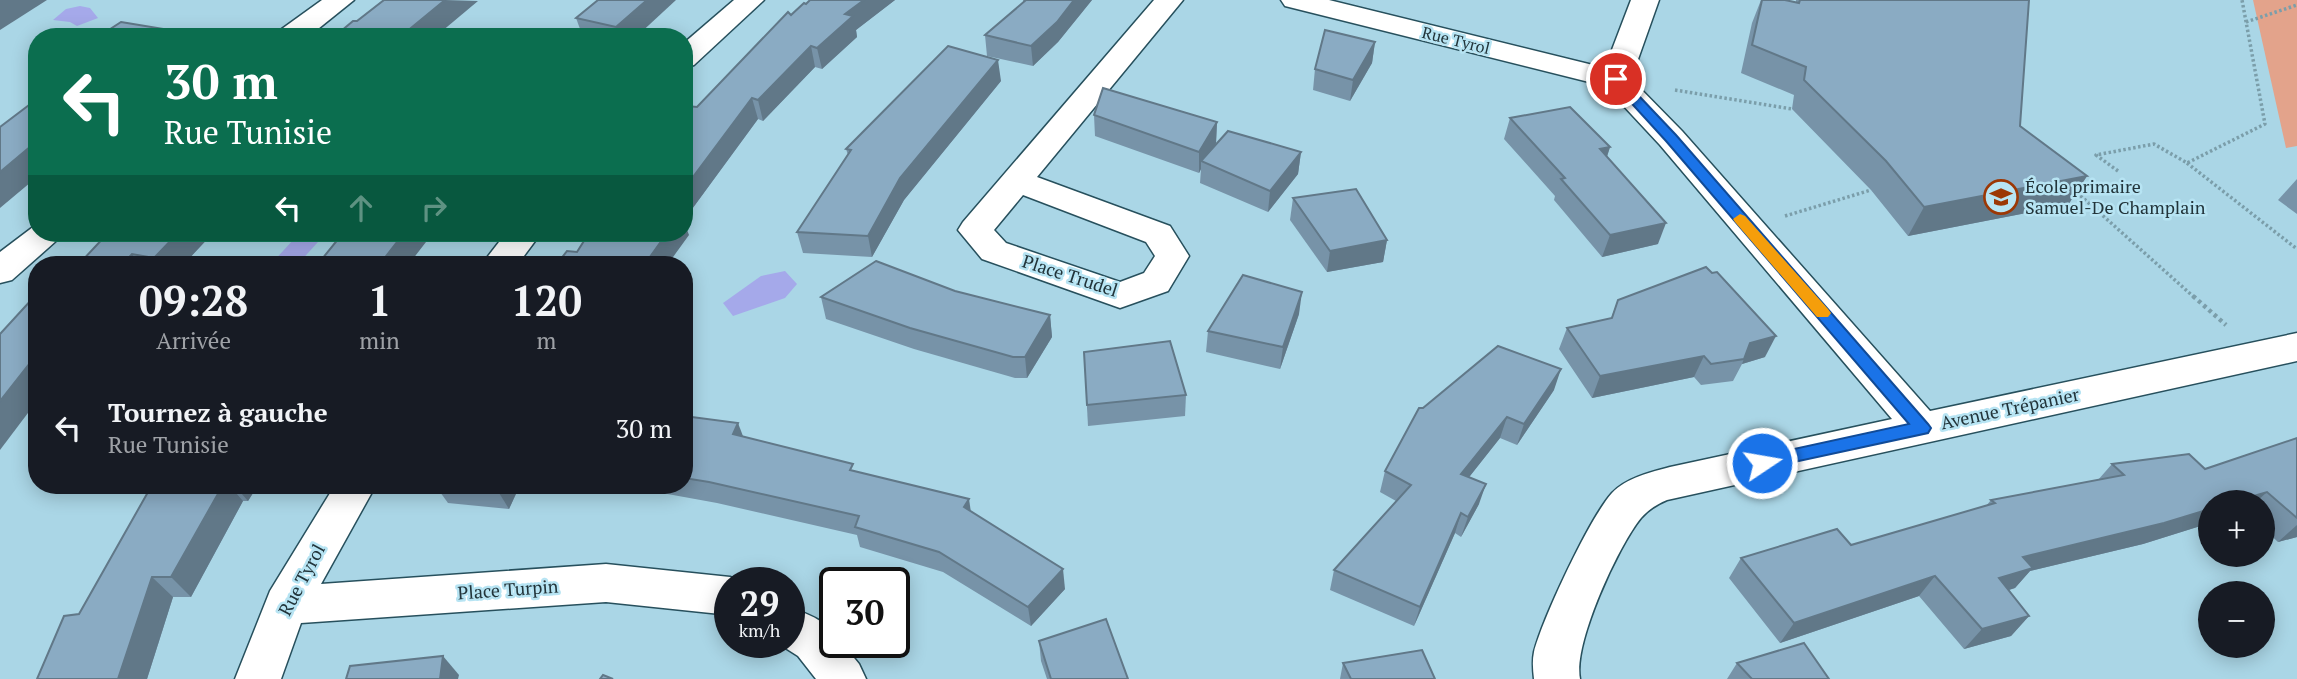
<!DOCTYPE html>
<html lang="fr">
<head>
<meta charset="utf-8">
<style>
  body { margin:0; font-family:"PT Serif",serif; background:#20242c; color:#f1f3f6; height:100vh; display:flex; flex-direction:column; font-size:26px; white-space:nowrap }
  * { box-sizing:border-box; margin:0 }
  p { font-size:23px; color:#9ea1a6 }
  .icon { flex:none; width:38px; height:38px; fill:none; stroke:currentColor; stroke-width:2; stroke-linecap:round; stroke-linejoin:round }
  .map { position:relative; flex:1; overflow:hidden }
  .drawer { position:absolute; left:28px; top:256px; width:665px; height:238px; display:flex; flex-direction:column; background:#171b24; border-radius:28px; box-shadow:0 4px 18px #0003 }
  .drawer>* { flex:none }
  .banner { position:absolute; left:28px; top:28px; width:665px; height:214px; border-radius:28px; box-shadow:0 4px 18px #0003; background:#0b6e4f; color:#fff; overflow:hidden }
  .controls { position:absolute; left:2198px; top:490px; display:grid; gap:14px }
  .controls a { display:grid; place-items:center; width:77px; height:77px; border-radius:50%; background:#171b24; box-shadow:0 4px 18px #0003; font-size:35px }
  .speed { position:absolute; left:714px; top:567px; display:flex; gap:14px; font-size:35px; font-weight:700; text-align:center }
  .speed>* { display:grid; place-content:center; width:91px; height:91px; border-radius:50%; background:#171b24; box-shadow:0 4px 18px #0003; line-height:1 }
  .speed small { font-size:18px; font-weight:400 }
  .speed .limit { border:4px solid #111; border-radius:10px; background:#fff; color:#111 }
  .pin { position:absolute; display:grid; place-items:center; width:60px; height:60px; color:#fff; margin:-30px; border:4px solid #fff; border-radius:50%; box-shadow:0 2px 7px #0007 }
  .me { position:absolute; width:77px; margin:-38px; rotate:78deg; stroke-linejoin:round; filter:drop-shadow(0 0 5px #0008) }
  .turn { display:flex; align-items:center; gap:24px; height:147px; padding:0 21px; font-size:32px }
  .turn .icon { width:91px; height:91px; stroke-width:2.5 }
  .turn b { display:block; font-size:49px; line-height:60px }
  .lanes { display:flex; align-items:center; height:66px; padding:0 21px; background:#0003; justify-content:center; gap:35px; direction:ltr }
  .lanes .off { opacity:.35 }
  .eta { display:flex; justify-content:space-evenly; align-items:center; height:119px; text-align:center }
  .eta b { font-size:42px; font-weight:600; line-height:49px }
  ul { padding:0; list-style:none }
  li { display:flex; align-items:center; gap:21px; height:105px; padding:0 21px }
  li div { flex:1 }
  li b { display:block; font-size:26px }
  li em { font-style:normal }
  .map>svg:first-child { display:block }
  .green { fill:#e3a38b }
  .water { fill:#a5a9ea }
  .lines { fill:none; stroke-linecap:round; stroke-linejoin:round }
  .street-casing { stroke:#27505d; stroke-width:3 }
  .path-far1 { stroke:#7b9eaa; stroke-width:3.5; stroke-dasharray:2.5 2.5; stroke-linecap:butt }
  .path { stroke:#7b9eaa; stroke-width:4.5; stroke-dasharray:3.5 3.5; stroke-linecap:butt }
  .street { fill:#fff; fill-rule:evenodd }
  .wall { fill:#7793a8 }
  .shaded-wall { fill:#617888 }
  .building { fill:#8aabc3; stroke:#617888; stroke-width:2 }
  .route { fill:#1a73e8; stroke:#114b97; stroke-width:2 }
  .slow { fill:#f59e0b }
  .labels { text-anchor:middle; stroke-width:5; stroke-linejoin:round; paint-order:stroke }
  .far-street-label { font-size:16px; fill:#22343a; stroke:#b7e4f3 }
  .poi-label { font-size:18px; fill:#22343a; stroke:#b7e4f3; text-anchor:start }
  .street-label { font-size:18px; fill:#22343a; stroke:#b7e4f3 }
</style>
</head>
<body>
<div class="map">
<svg width="2297" height="679" viewBox="0 0 2297 679">
  <rect width="100%" height="100%" fill="#aad6e6"/>
  <polygon class="green" points="2253,0 2297,0 2297,146 2286,148"/>
  <g class="water">
    <polygon points="80,6 90,8 98,18 77,26 70,22 53,20 66,9"/>
    <polygon points="294,239 318,242 298,264 271,264"/>
    <polygon points="785,271 797,284 785,298 733,316 723,303 761,276"/>
  </g>
  <g class="lines">
    <g class="street-casing">
      <g id="street">
        <polygon points="322,0 354,0 308,37 275,37 279,31"/>
        <polygon points="734,0 764,0 694,65 684,68 684,43"/>
        <path d="M 1154,0 L 1183,0 L 1037,177 L 1170,226 L 1189,256 L 1168,291 L 1120,308 L 982,259 L 958,230 L 963,222 ZM 1023,195 L 1146,242 L 1155,256 L 1144,273 L 1120,282 L 1006,243 L 994,230 Z"/>
        <path d="M 1281,0 L 1329,0 L 1605,68 L 1631,0 L 1659,0 L 1631,79 L 1682,131 L 1930,411 L 2297,333 L 2297,361 L 1667,500 C 1657,504 1648,510 1641,518 C 1618,546 1573,644 1580,679 L 1534,679 C 1533,670 1532,661 1534,652 C 1543,618 1589,519 1612,493 C 1626,478 1651,472 1670,467 L 1892,419 L 1660,145 L 1605,86 L 1285,6 Z"/>
        <polygon points="37,224 37,233 61,233 56,241 12,280 0,283 0,252"/>
        <polygon points="506,233 541,233 518,264 482,264"/>
        <polygon points="335,485 376,485 321,584 606,564 730,577 745,583 730,583 730,615 606,602 301,623 281,679 235,679 270,591"/>
        <path d="M 789,607 C 805,613 835,623 835,642 L 841,642 L 859,664 L 866,679 L 816,679 L 798,656 L 776,642 L 789,642 Z"/>
      </g>
    </g>
    <g class="path-far1">
      <polyline points="2246,22 2297,5"/>
      <polyline points="1675,90 1792,109"/>
      <polyline points="2187,163 2297,249"/>
      <polyline points="2118,171 2096,155 2154,144 2187,163 2265,124 2242,0"/>
      <polyline points="2073,189 2195,298"/>
      <polyline points="1785,216 1871,190"/>
    </g>
    <polyline class="path" points="2193,296 2226,325"/>
    <use href="#street" class="street"/>
  </g>
  <g class="wall">
    <polygon points="598,0 636,37 583,37 576,18"/>
    <polygon points="810,0 895,0 856,30 857,37 822,69 815,67 763,121 758,119 684,220 684,109 697,107 791,15"/>
    <polygon points="1023,0 1092,0 1058,42 1033,66 987,56 985,35 1023,3"/>
    <polygon points="1761,0 1785,0 1796,2 1796,0 2029,0 2020,126 2087,176 2068,205 1908,236 1871,190 1792,109 1794,95 1741,73 1752,23"/>
    <polygon points="1375,42 1372,63 1350,101 1313,90 1315,69"/>
    <polygon points="1001,81 904,200 872,257 803,253 797,232 848,155 846,149"/>
    <polygon points="1094,115 1217,122 1216,143 1214,147 1301,152 1298,174 1268,212 1200,183 1201,169 1199,173 1095,136"/>
    <polygon points="1510,118 1610,147 1607,157 1658,244 1602,257 1554,200 1555,196 1504,139"/>
    <polygon points="2297,179 2297,214 2278,200"/>
    <polygon points="1293,198 1387,240 1383,262 1327,272 1290,220"/>
    <polygon points="213,233 184,264 79,264"/>
    <polygon points="955,291 1050,315 1052,337 1027,378 1015,378 914,349 826,319 821,297"/>
    <polygon points="1618,300 1765,357 1742,364 1733,381 1701,385 1694,377 1592,398 1559,349 1567,328 1611,318"/>
    <polygon points="1299,314 1280,369 1206,352 1208,331"/>
    <polygon points="1084,352 1186,395 1185,416 1088,426"/>
    <polygon points="1554,390 1517,445 1500,438 1469,477 1479,504 1461,537 1455,533 1414,626 1330,590 1334,570 1396,501 1380,492 1385,471"/>
    <polygon points="684,416 744,437 855,471 971,511 1065,589 1031,626 943,572 860,547 857,535 717,503 629,487 628,485 684,485"/>
    <polygon points="2297,438 2297,537 2278,542 2263,528 2263,502 2210,502 2210,523 2143,544 2030,571 2015,588 2009,590 2029,616 2011,636 1964,649 1919,596 1780,643 1729,578 1741,558 1851,545 1986,506 1991,500 2098,480 2112,464 2205,469"/>
    <polygon points="152,485 258,485 248,501 243,501 191,597 173,597 147,679 37,679 79,614"/>
    <polygon points="435,485 520,485 509,509 448,503"/>
    <polygon points="1039,641 1128,679 1047,679 1041,661"/>
    <polygon points="1343,663 1435,679 1340,679"/>
    <polygon points="1737,663 1829,679 1727,679"/>
  </g>
  <g class="shaded-wall">
    <polygon points="0,0 47,0 0,30"/>
    <polygon points="445,0 478,1 435,37 400,37"/>
    <polygon points="647,0 676,0 636,37 620,37 616,27"/>
    <polygon points="864,0 895,0 856,30 857,37 822,69 817,48 845,14"/>
    <polygon points="1074,0 1092,0 1058,42 1033,66 1031,46"/>
    <polygon points="182,32 185,37 175,37"/>
    <polygon points="1375,42 1372,63 1350,101 1353,80"/>
    <polygon points="811,46 815,67 763,121 758,100"/>
    <polygon points="998,60 1001,81 904,200 872,257 868,236 900,178"/>
    <polygon points="752,98 758,119 684,220 684,189"/>
    <polygon points="1217,122 1216,143 1205,163 1201,161 1201,169 1199,173 1199,152"/>
    <polygon points="37,141 37,177 0,208 0,172"/>
    <polygon points="1610,147 1603,168 1600,149"/>
    <polygon points="1301,152 1298,174 1268,212 1270,191"/>
    <polygon points="2087,176 2068,205 1908,236 1924,207"/>
    <polygon points="684,222 689,235 668,264 645,264 667,233 684,233"/>
    <polygon points="1666,223 1658,244 1602,257 1610,235"/>
    <polygon points="178,233 213,233 184,264 159,264 154,258"/>
    <polygon points="404,233 434,233 426,242 409,264 380,264"/>
    <polygon points="1387,240 1383,262 1327,272 1330,251"/>
    <polygon points="132,254 140,264 123,264"/>
    <polygon points="1302,292 1299,314 1280,369 1283,347"/>
    <polygon points="1050,315 1052,337 1027,378 1025,357"/>
    <polygon points="1776,336 1765,357 1742,364 1750,343"/>
    <polygon points="37,354 37,401 0,450 0,401"/>
    <polygon points="1704,356 1694,377 1592,398 1600,376"/>
    <polygon points="1561,369 1554,390 1517,445 1524,424"/>
    <polygon points="1507,417 1500,438 1455,495 1461,474"/>
    <polygon points="738,423 746,444 733,434"/>
    <polygon points="1486,484 1479,504 1461,537 1468,517"/>
    <polygon points="223,485 229,485 243,501 191,597 171,577"/>
    <polygon points="234,485 258,485 248,501"/>
    <polygon points="498,485 520,485 509,509 496,488"/>
    <polygon points="2267,492 2256,502 2233,502"/>
    <polygon points="969,499 972,519 964,507"/>
    <polygon points="2210,509 2210,523 2143,544 2030,571 2015,588 1982,598 1999,578 2023,557"/>
    <polygon points="1461,513 1455,533 1414,626 1420,607"/>
    <polygon points="2297,525 2297,537 2278,542"/>
    <polygon points="1063,569 1065,589 1031,626 1028,607"/>
    <polygon points="1935,576 1919,596 1780,643 1794,623"/>
    <polygon points="152,577 173,597 147,679 118,679"/>
    <polygon points="2029,616 2011,636 1964,649 1982,629"/>
    <polygon points="443,656 459,675 458,679 440,679"/>
  </g>
  <g class="building">
    <polygon points="384,0 445,0 400,37 334,37 353,21 357,21"/>
    <polygon points="598,0 647,0 616,27 576,18"/>
    <polygon points="810,0 864,0 845,14 853,16 817,48 811,46 758,100 752,98 684,189 684,109 687,106 697,107 788,12 791,15 804,3 806,4"/>
    <polygon points="1026,0 1074,0 1057,22 1031,46 985,35"/>
    <polygon points="1762,0 1785,0 1799,3 1800,0 2029,0 2020,126 2087,176 1924,207 1886,161 1804,80 1806,67 1752,45"/>
    <polygon points="121,22 182,32 175,37 98,37"/>
    <polygon points="1325,30 1375,42 1353,80 1315,69"/>
    <polygon points="539,31 571,37 534,37"/>
    <polygon points="948,46 998,60 900,178 868,236 797,232 851,150 846,149"/>
    <polygon points="1103,88 1217,122 1199,152 1094,115"/>
    <polygon points="37,99 37,141 0,172 0,127"/>
    <polygon points="1570,107 1610,147 1600,149 1666,223 1610,235 1561,179 1565,178 1510,118"/>
    <polygon points="1228,131 1301,152 1270,191 1201,161"/>
    <polygon points="1356,189 1387,240 1330,251 1293,198"/>
    <polygon points="108,233 178,233 154,258 132,254 123,264 79,264"/>
    <polygon points="343,233 404,233 380,264 318,264"/>
    <polygon points="589,233 667,233 645,264 557,264 567,251 577,252"/>
    <polygon points="876,261 955,291 1050,315 1025,357 1013,357 910,328 821,297"/>
    <polygon points="1706,267 1712,273 1717,272 1776,336 1750,343 1744,359 1711,364 1704,356 1600,376 1567,328 1612,318 1618,300"/>
    <polygon points="1243,275 1302,292 1283,347 1208,331"/>
    <polygon points="33,298 37,298 37,354 0,401 0,334"/>
    <polygon points="1170,341 1186,395 1087,405 1084,352"/>
    <polygon points="1498,346 1561,369 1524,424 1507,417 1461,474 1486,484 1468,517 1461,513 1420,607 1334,570 1411,485 1385,471 1419,408 1423,408"/>
    <polygon points="684,416 738,423 733,434 853,464 850,470 969,499 964,507 1063,569 1028,607 939,552 855,527 859,516 709,482 684,478"/>
    <polygon points="2297,438 2297,518 2267,492 2233,502 2210,502 2210,509 2164,523 2023,557 2033,568 1999,578 2029,616 1982,629 1935,576 1794,623 1741,558 1837,529 1851,545 1995,503 1991,500 2124,475 2112,464 2189,454 2205,469"/>
    <polygon points="152,485 223,485 171,577 152,577 118,679 37,679 64,616 79,614"/>
    <polygon points="456,485 498,485 496,488"/>
    <polygon points="1106,619 1128,679 1051,679 1039,641"/>
    <polygon points="1804,643 1829,679 1752,679 1737,663"/>
    <polygon points="1422,650 1435,679 1351,679 1343,663"/>
    <polygon points="443,656 440,679 346,679 350,666"/>
    <polygon points="603,675 613,679 600,679"/>
  </g>
  <polygon class="route" points="1616,76 1621,77 1676,135 1928,424 1931,428 1928,433 1762,469 1756,467 1754,463 1756,458 1762,456 1909,424 1666,141 1612,82 1610,79"/>
  <polygon class="slow" points="1740,214 1745,216 1828,309 1831,313 1828,317 1817,317 1735,222 1733,219"/>
  <defs>
    <g id="school-ring" transform="scale(1.75)"><circle r="9.5" fill="#b7e4f3" stroke="#9c3805" stroke-width="1.5"/><path d="M0-5L7-2L0 1L-7-2ZM-4 1L0 2.5L4 1V4Q0 6-4 4Z" fill="#9c3805"/></g>
  </defs>
  <g fill-rule="evenodd">
    <use href="#school-ring" x="2001" y="197"/>
  </g>
  <g class="labels">
    <g class="far-street-label">
      <text transform="translate(1456 40) rotate(14)" y="6">Rue Tyrol</text>
    </g>
    <g class="poi-label">
      <text x="2025" y="193">École primaire<tspan x="2025" dy="21">Samuel-De Champlain</tspan></text>
    </g>
    <g class="street-label">
      <text transform="translate(1070 276) rotate(18)" y="6">Place Trudel</text>
      <text transform="translate(2010 409) rotate(-12)" y="6">Avenue Trépanier</text>
      <text transform="translate(302 580) rotate(-62)" y="6">Rue Tyrol</text>
      <text transform="translate(508 590) rotate(-4)" y="6">Place Turpin</text>
    </g>
  </g>
</svg>
<div class="controls">
<a>+</a>
<a>−</a>
</div>
<div class="speed"><div>29<small>km/h</small></div><div class="limit">30</div></div>
<div class="pin" style="left:1616px;top:79px;background:#d93025"><svg class="icon" aria-label="arrive" viewBox="0 0 24 24"><path d="M6 21V4h12l-3 4 3 4H6"/></svg></div>
<svg class="me" style="left:1762px;top:463px" viewBox="-20 -20 40 40"><circle r="17" fill="#1a73e8" stroke="#fff" stroke-width="3"/><path d="M0-11L8 9 0 5-8 9z" fill="#fff"/></svg>
<div class="banner">
<div class="turn"><svg class="icon" aria-label="left" viewBox="0 0 24 24"><path d="M17 20v-9H6M10 6l-5 5 5 5"/></svg><div><b>30 m</b>Rue Tunisie</div></div>
<div class="lanes"><svg class="icon" aria-label="left" viewBox="0 0 24 24"><path d="M17 20v-9H6M10 6l-5 5 5 5"/></svg><svg class="icon off" aria-label="ahead" viewBox="0 0 24 24"><path d="M12 20V5M6 11l6-6 6 6"/></svg><svg class="icon off" aria-label="right" viewBox="0 0 24 24"><path d="M7 20v-9h11M14 6l5 5-5 5"/></svg></div>
</div>
<section class="drawer">
<div class="eta">
<div><b>09:28</b><p>Arrivée</p></div>
<div><b>1</b><p>min</p></div>
<div><b>120</b><p>m</p></div>
</div>
<ul>
<li><svg class="icon" aria-label="left" viewBox="0 0 24 24"><path d="M17 20v-9H6M10 6l-5 5 5 5"/></svg><div><b>Tournez à gauche</b><p>Rue Tunisie</p></div><em>30 m</em></li>
</ul>
</section>
</div>
</body>
</html>
